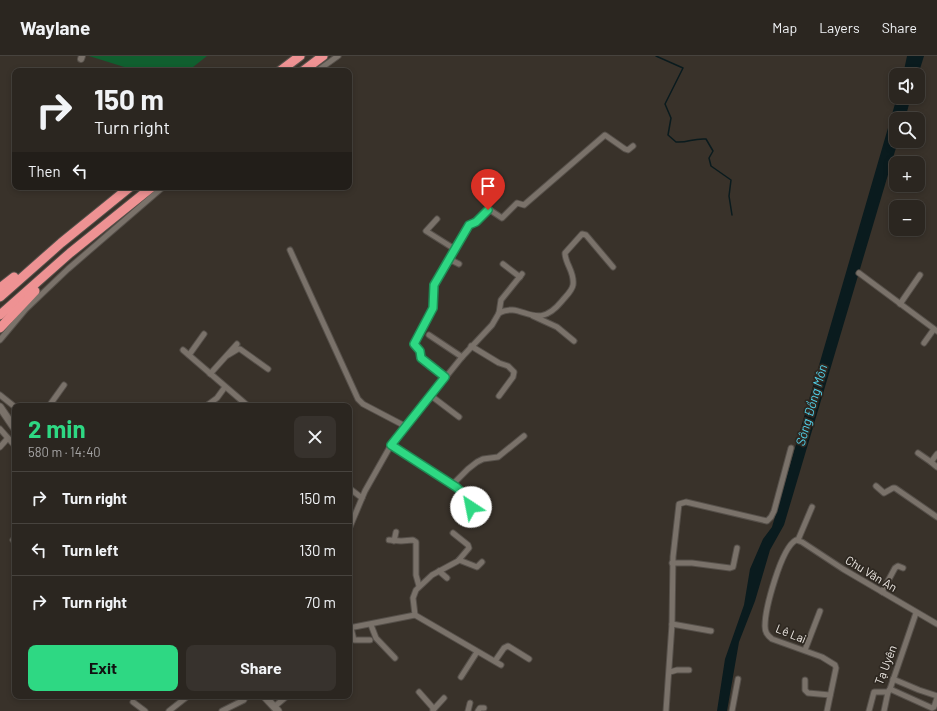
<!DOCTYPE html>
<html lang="en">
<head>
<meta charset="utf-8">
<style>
  body { margin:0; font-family:Barlow,sans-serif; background:#37322d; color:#f1f3f6; height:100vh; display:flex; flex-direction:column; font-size:15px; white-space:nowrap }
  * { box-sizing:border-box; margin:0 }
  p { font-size:13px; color:#a6a5a5 }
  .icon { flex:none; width:22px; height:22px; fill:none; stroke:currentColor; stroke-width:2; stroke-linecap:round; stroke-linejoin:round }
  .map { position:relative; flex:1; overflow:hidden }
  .panel { position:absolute; left:12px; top:347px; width:340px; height:296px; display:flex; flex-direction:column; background:#2b2620; border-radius:8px; box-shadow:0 2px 6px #0003,0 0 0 1px #47433e }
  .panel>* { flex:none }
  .banner { position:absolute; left:12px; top:12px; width:340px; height:122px; border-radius:8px; box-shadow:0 2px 6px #0003,0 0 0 1px #47433e; background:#2b2620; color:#f1f3f6; overflow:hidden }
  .tools { position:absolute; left:889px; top:12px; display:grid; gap:8px }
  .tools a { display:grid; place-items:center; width:36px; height:36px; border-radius:8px; background:#2b2620; box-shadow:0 2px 6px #0003,0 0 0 1px #47433e; font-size:20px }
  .pin { position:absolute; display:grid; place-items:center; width:34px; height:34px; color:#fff; margin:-41px -17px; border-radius:50% 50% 50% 0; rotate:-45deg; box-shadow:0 0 4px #0007 }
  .pin .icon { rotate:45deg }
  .me { position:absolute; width:44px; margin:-22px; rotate:326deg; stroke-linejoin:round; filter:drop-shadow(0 0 3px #0008) }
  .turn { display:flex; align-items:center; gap:14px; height:84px; padding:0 16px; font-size:18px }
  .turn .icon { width:52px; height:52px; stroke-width:2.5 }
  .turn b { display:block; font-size:28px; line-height:34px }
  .then { display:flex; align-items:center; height:38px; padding:0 16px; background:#0003; gap:8px; font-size:15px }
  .round { display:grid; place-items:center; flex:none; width:42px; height:42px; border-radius:8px; background:#37322d }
  .headline { display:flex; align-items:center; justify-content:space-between; height:68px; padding:0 16px }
  h1 { font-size:24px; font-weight:700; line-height:30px; color:#2ed883 }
  .action { display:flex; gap:8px; margin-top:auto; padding:8px 16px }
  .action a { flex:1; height:46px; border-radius:8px; background:#2ed883; color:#111; font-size:16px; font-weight:700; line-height:46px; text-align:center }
  .action a+a { background:#37322d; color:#f1f3f6 }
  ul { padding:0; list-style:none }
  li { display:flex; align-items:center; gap:12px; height:52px; padding:0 16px; border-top:1px solid #47433e }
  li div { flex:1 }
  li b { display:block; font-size:15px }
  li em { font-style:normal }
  header { display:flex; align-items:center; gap:24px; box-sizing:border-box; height:56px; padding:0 20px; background:#2b2620; border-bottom:1px solid #47433e }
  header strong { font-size:19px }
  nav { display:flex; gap:22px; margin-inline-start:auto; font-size:14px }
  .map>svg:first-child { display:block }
  .green { fill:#105f2f }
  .water { fill:#0a1b1e }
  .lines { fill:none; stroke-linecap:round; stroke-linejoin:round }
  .stream { stroke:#0a1b1e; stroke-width:1.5 }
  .minor-casing { stroke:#56504a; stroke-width:7 }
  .tertiary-casing { stroke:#56504a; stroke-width:8 }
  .secondary-casing { stroke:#56504a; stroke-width:9 }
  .motorway-casing { stroke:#56504a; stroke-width:11 }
  .minor { stroke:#7a726a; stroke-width:5 }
  .tertiary { stroke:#7a726a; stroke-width:6 }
  .secondary { stroke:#7a726a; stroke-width:7 }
  .motorway { stroke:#ee9293; stroke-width:9 }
  .route-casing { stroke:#1e8c55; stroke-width:10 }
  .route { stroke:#2ed883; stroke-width:7 }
  .labels { text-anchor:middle; stroke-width:3.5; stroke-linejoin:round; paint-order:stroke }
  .street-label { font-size:12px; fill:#efeae5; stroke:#2e2821 }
  .water-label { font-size:13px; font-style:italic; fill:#51d3ed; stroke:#2e2821 }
</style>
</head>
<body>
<header>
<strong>Waylane</strong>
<nav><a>Map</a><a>Layers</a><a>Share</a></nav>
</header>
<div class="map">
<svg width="937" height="655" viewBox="0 0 937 655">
  <rect width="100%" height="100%" fill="#39322a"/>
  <polygon class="green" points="89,0 207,0 188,15 137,15"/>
  <g class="water">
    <polygon points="907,0 924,0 918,19 903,19"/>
    <polygon points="897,41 911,41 905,63 896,63 896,85 898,85 784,469 770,494 755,545 739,586 727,655 717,655 725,603 744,549 750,513 763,483 772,471"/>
  </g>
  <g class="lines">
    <path class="stream" d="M 656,0 L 683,12 L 665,48 L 671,62 L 668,79 L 676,86 C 689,87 692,82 706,83 L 713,95 L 709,102 L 711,110 L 731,124 L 729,140 L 732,159"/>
    <g class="minor-casing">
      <g id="minor">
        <polyline points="317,15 338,0"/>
        <polyline points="437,163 426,175 453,192 454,196 433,229 433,252 414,288 420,295 421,302 445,321"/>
        <polyline points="454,193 469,169 490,154 502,162 517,147 524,149 605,79 625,93 628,94 633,90"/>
        <polyline points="290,194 358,343 363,348 405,370"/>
        <polyline points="449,203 459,208"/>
        <polyline points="503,208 520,221"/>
        <polyline points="859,217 937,275"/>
        <polyline points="900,248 920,219"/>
        <path d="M 499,257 C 523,244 535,278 562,245 C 566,240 572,235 573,229 C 575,216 565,208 565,197 L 582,178 L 586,179 L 613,211"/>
        <polyline points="533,260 557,271 574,285"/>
        <polyline points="429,279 462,301"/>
        <polyline points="0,284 26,253 68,213 163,131"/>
        <polyline points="924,287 934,273"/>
        <polyline points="471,290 499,307 508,310 514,316 513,321 499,340"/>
        <polyline points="183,294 248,350"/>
        <polyline points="189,299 204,278"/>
        <polyline points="228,299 238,293 240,293 268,313"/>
        <polyline points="210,318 237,288"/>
        <polyline points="0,339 15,351"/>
        <polyline points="430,339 459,361"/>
        <polyline points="49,350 64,329"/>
        <polyline points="206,350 217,342 225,331"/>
        <polyline points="0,373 15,390"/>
        <polyline points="391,389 456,431 463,437 471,451"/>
        <polyline points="0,391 8,382"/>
        <polyline points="918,397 931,406"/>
        <polyline points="937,398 931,406 937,411"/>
        <polyline points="453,428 468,413 477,406 483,403 498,401 524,380"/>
        <polyline points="876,430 884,437 893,432 895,432 937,461"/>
        <polyline points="349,432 362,442"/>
        <polyline points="349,473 365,435 391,389 462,301 492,269 499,257 501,244 522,218"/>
        <polyline points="13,484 15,482"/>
        <polyline points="389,484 401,485 413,484 416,486 416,519 419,530"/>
        <polyline points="798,484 812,451"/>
        <polyline points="394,485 396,476"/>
        <polyline points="459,504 477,511 482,506"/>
        <polyline points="672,507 692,507 730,512 733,511 737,492"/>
        <polyline points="439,515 447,522"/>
        <polyline points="882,536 895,512 898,510 903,512"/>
        <polyline points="415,559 413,542 416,534 432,519 458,505 469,492 468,489 453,477"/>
        <polyline points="672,568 711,575"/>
        <polyline points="371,569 376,582 395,602"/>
        <polyline points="349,572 415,559 501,609"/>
        <polyline points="351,572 354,584 370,584"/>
        <polyline points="805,594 820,555"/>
        <polyline points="495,605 504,592 508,590 529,603"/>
        <polyline points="670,616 677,614 689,614"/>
        <polyline points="461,621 477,596"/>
        <polyline points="893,623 919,634 937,640"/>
        <polyline points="805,624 805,634 808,637 830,639"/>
        <polyline points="890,633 932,652 934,651 937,642"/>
        <polyline points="419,636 434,653"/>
        <polyline points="133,646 145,655"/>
        <polyline points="274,651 287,640"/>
        <polyline points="433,654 444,642"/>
        <polyline points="169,655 188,640"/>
        <polyline points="222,655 244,644 245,640"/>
        <polyline points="468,655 470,647"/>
        <polyline points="478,655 480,652 484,652"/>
        <polyline points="666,655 672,568 673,501 679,448 686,446 767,465 771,461 774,455 791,392"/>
        <polyline points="732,655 738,623"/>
        <path d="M 827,655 L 836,612 L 835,609 L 822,601 L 772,583 C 767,579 765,576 765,570 C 765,553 781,492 796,484 L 802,486 L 843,513 L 937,568"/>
        <polyline points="869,655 874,636 888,636 890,633 916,557"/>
        <polyline points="884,655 888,636"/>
      </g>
    </g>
    <g class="tertiary-casing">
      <polyline id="tertiary" points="81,3 82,0"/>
    </g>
    <g class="secondary-casing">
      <g id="secondary">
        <polyline points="0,351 15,373"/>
        <polyline points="264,640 278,655"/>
      </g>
    </g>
    <g class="motorway-casing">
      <g id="motorway">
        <polyline points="280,15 300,0"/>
        <polyline points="303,15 323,0"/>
        <polyline points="0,232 14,221"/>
        <polyline points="0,241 61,187 130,131"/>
        <polyline points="0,259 70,197 152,131"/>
        <polyline points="0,272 35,235"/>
      </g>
    </g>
    <use href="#minor" class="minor"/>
    <use href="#tertiary" class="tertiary"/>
    <use href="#secondary" class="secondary"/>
    <use href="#motorway" class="motorway"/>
  </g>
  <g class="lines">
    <g class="route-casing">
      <polyline id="route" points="471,451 463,437 456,431 391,389 445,321 421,302 420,295 414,288 433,252 434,229 469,169 476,166 488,154"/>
    </g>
    <use href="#route" class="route"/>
  </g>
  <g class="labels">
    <g class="street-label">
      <text transform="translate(871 518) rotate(31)" y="4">Chu Văn An</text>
      <text transform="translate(791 578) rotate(22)" y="4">Lê Lai</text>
      <text transform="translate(886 609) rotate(-69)" y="4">Tạ Uyên</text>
    </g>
    <g class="water-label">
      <text transform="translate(811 349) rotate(-74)" y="5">Sông Đồng Môn</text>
    </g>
  </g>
</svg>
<div class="tools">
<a><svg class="icon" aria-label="sound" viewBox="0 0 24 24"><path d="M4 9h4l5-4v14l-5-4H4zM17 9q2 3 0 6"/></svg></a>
<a><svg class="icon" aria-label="search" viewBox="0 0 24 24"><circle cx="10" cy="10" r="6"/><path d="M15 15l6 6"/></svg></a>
<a>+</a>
<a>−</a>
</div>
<div class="pin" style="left:488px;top:154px;background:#d93025"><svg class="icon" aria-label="arrive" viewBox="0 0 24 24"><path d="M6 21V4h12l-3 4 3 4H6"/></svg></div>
<svg class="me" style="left:471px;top:451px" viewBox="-20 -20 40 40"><circle r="19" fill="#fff"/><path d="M0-13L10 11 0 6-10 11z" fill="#2ed883"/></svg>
<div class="banner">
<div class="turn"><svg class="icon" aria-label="right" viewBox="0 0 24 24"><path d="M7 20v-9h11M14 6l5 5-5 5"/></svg><div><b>150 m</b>Turn right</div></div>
<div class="then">Then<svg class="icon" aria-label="left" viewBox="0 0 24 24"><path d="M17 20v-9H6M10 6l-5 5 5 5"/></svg></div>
</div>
<section class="panel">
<div class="headline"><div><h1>2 min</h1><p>580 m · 14:40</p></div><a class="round"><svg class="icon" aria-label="close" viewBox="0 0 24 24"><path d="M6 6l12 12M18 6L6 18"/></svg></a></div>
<ul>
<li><svg class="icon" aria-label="right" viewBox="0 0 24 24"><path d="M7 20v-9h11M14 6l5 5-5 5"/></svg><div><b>Turn right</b></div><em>150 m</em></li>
<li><svg class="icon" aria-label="left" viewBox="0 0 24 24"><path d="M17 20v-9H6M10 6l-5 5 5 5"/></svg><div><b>Turn left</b></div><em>130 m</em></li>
<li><svg class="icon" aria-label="right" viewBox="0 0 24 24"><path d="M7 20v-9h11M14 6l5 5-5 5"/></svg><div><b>Turn right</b></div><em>70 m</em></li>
</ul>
<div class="action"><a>Exit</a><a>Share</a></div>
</section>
</div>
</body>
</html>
